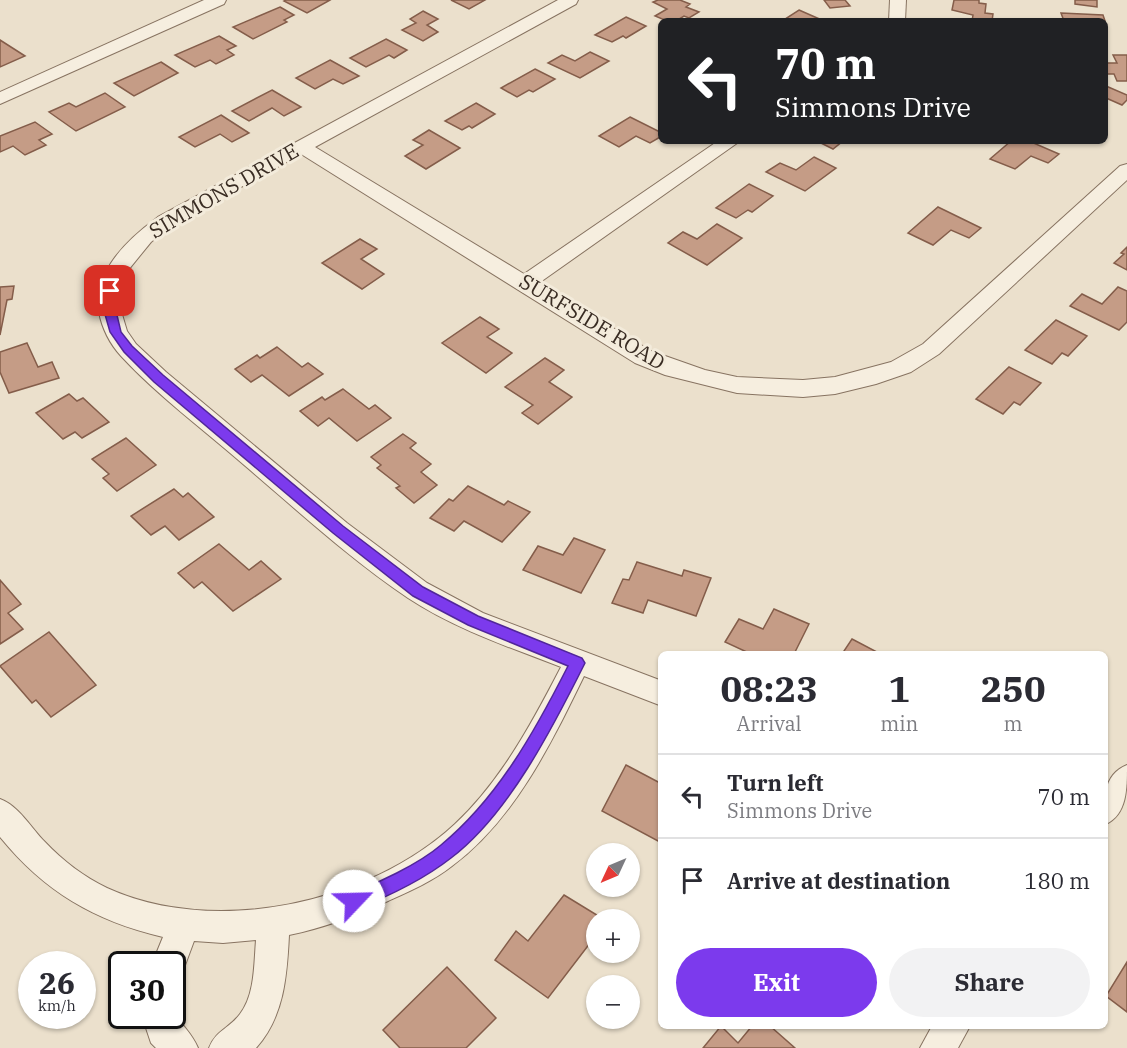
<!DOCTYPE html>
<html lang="en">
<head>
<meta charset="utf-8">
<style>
  body { margin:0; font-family:"IBM Plex Serif",serif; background:#f2f2f3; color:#2b2b33; height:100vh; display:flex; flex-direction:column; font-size:22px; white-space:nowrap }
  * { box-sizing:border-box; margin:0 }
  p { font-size:20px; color:#7c7c81 }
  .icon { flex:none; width:33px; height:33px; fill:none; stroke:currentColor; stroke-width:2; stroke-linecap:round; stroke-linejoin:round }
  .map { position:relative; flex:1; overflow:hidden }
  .sheet { position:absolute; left:658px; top:651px; width:450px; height:378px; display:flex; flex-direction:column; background:#fff; border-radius:9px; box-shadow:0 2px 4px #0004 }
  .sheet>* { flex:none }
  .guide { position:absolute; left:658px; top:18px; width:450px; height:126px; border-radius:9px; box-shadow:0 2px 4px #0004; background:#202124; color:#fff; overflow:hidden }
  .needle { width:39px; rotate:226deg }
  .buttons { position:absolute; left:586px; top:843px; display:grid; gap:12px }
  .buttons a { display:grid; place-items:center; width:54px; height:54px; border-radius:50%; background:#fff; box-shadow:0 2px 4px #0004; font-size:30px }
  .speed { position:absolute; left:18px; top:951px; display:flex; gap:12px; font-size:30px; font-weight:700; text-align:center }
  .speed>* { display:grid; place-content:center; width:78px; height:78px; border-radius:50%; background:#fff; box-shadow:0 2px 4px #0004; line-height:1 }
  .speed small { font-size:15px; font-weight:400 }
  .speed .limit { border:3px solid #111; border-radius:9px; background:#fff; color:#111 }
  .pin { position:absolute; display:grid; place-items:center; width:51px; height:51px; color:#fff; margin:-26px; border-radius:12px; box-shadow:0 3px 9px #0006 }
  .me { position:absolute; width:66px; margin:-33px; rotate:66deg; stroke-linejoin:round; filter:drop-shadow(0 0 4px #0008) }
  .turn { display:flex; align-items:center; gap:21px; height:126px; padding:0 18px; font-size:27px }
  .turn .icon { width:78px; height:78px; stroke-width:2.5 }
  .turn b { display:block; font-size:42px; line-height:51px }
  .eta { display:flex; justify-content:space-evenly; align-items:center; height:102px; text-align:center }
  .eta b { font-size:36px; font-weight:700; line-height:42px }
  .button { display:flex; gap:12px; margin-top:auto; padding:12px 18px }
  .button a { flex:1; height:69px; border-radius:36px; background:#7c3aed; color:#fff; font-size:24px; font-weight:700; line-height:69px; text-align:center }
  .button a+a { background:#f2f2f3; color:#2b2b33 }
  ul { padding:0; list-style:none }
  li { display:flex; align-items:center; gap:18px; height:84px; padding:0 18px; border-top:2px solid #e1e1e2 }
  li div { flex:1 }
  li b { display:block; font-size:22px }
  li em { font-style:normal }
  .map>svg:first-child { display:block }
  .building { fill:#c59c86; stroke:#845d4a; stroke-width:1.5 }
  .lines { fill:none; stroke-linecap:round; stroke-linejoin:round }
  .street-casing { stroke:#877361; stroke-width:2 }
  .street { fill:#f6eedf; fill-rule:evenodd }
  .route { fill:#7c3aed; stroke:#51269a; stroke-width:1.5 }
  .labels { text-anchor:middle; stroke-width:6; stroke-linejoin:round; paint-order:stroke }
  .street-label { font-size:21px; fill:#392c23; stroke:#f3ebdb }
</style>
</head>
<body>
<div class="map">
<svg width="1127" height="1048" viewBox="0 0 1127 1048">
  <rect width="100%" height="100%" fill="#ebe0cc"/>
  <g class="building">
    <polygon points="330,0 307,13 284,1 286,0"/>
    <polygon points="451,0 485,0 469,9"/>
    <polygon points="658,0 680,0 690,4 686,7 699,12 689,18 684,16 676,21 667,21 655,16 667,9 653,2"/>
    <polygon points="824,0 845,0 850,6 830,8"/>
    <polygon points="954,0 979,0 979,3 986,4 985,13 993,14 992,21 972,21 973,15 952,10"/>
    <polygon points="1075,0 1097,0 1097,7 1075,4"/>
    <polygon points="280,7 294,15 284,20 287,22 253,39 233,27"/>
    <polygon points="799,10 824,21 782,21"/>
    <polygon points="423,11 438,19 427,25 438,32 423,41 402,30 416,23 410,19"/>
    <polygon points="1061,13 1103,15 1105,21 1064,21"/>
    <polygon points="626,17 646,26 626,38 623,36 612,42 595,35"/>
    <polygon points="219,36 236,46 227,50 234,55 216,64 210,60 195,67 175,55"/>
    <polygon points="386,39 407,50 394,58 389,55 366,67 350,58"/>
    <polygon points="0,40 25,56 0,67"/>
    <polygon points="590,52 609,61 580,78 548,63 562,55 575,61"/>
    <polygon points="1113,55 1127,55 1127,81 1117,81 1114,74 1106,74 1106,63 1117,63"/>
    <polygon points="330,60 359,76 343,84 333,79 315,89 296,78"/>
    <polygon points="161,62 178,73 134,96 114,83"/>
    <polygon points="535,69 555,79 533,92 529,90 517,97 501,88"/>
    <polygon points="1106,86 1127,95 1127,100 1122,105 1106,98"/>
    <polygon points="272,90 301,107 284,116 272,108 249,121 232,111"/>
    <polygon points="105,93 125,107 76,131 49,112 69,103 76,107"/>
    <polygon points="476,103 495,114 472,128 469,126 462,130 445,121"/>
    <polygon points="221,115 249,133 232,142 220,134 195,147 179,137"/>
    <polygon points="630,117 662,133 662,136 650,143 636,136 619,147 599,136"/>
    <polygon points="35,122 52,134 39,140 46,145 25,155 13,146 0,152 0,136"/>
    <polygon points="429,130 460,148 426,169 405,156 423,145 413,140"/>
    <polygon points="817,141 843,141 833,149"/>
    <polygon points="1011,141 1029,141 1059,154 1048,163 1031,156 1015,169 990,159"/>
    <polygon points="814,157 836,168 805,191 766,172 780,163 796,170"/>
    <polygon points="749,184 773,196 752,212 748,210 736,218 716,208"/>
    <polygon points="938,207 981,228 969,238 951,230 933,245 908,233"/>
    <polygon points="717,224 742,238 707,265 668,243 683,232 697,239"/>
    <polygon points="360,239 377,249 361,259 384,274 362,289 322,263"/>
    <polygon points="1127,247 1127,270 1114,263 1124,254 1121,253"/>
    <polygon points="14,286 12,299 7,300 0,335 0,287"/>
    <polygon points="1118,287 1127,291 1127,322 1119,330 1070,306 1082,294 1102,304"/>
    <polygon points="480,317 499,329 487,337 512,353 486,373 442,343"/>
    <polygon points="1056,320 1087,336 1068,356 1062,353 1052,364 1025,350"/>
    <polygon points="27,343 38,367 52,362 59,378 9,393 0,372 0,352"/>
    <polygon points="277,347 302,367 308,363 323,374 289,396 262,375 251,382 235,369 257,355 260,358"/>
    <polygon points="545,358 564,370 549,382 572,397 538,424 522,413 533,405 505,387"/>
    <polygon points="1009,367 1041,383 1020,405 1014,402 1003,414 976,399"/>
    <polygon points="343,389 369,409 375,405 391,418 357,441 329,418 318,426 300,411 322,397 325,400"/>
    <polygon points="69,394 77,401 83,398 109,422 82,438 75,432 63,439 36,413"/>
    <polygon points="403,434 416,443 410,448 431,464 421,472 437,485 414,503 396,488 400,486 377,468 381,465 371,457"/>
    <polygon points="126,438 156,465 117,491 103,478 109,474 92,459"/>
    <polygon points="468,486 504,505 508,501 530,512 502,542 464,521 454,531 430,518 449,499 453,501"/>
    <polygon points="174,489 183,497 188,493 214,517 179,540 165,526 151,535 131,516"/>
    <polygon points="574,538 605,550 581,593 523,570 538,546 563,555"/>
    <polygon points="219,544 249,570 261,561 281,579 233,611 202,582 194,588 178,573"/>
    <polygon points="637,562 682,576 684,570 711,578 696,616 648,600 643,613 612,603 623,579 629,580"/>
    <polygon points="0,580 21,604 8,613 23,629 0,644"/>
    <polygon points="774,609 809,624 794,654 751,654 725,642 739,619 763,629"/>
    <polygon points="49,632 96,685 51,717 36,700 32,703 0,666"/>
    <polygon points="852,639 877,652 876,654 842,654"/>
    <polygon points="626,765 662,784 662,834 658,841 602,811"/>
    <polygon points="564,895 605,920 597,920 597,934 548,998 495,960 516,931 528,941"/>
    <polygon points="1127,962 1127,1012 1106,996"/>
    <polygon points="447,967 496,1018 466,1048 400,1048 383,1030"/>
    <polygon points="721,1026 738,1043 752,1026 770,1026 795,1048 703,1048"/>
  </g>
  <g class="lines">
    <g class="street-casing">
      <g id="street">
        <polygon points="204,0 226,0 224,4 0,104 0,92"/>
        <path d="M 558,0 L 578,0 L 576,4 L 315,147 L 524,274 L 718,141 L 740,141 L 539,283 L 651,351 L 705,370 L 737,377 L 803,380 L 835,377 L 891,362 L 923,344 L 1120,166 L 1127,164 L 1127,180 L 939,354 L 911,372 L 876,384 L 835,394 L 803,397 L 737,393 L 665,375 L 635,363 L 301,154 L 172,225 L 151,242 L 125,274 L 121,291 L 121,311 L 127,331 L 136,344 L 166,372 L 347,523 L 427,583 L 483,613 L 662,681 L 662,706 L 584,676 C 551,744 514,820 452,866 C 433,881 410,891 388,901 C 356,916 323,928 289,935 C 287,976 284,1017 256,1048 L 209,1048 C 216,1030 229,1029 240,1014 C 255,995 254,964 256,940 L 223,943 L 194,941 L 181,976 L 172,979 L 172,964 L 152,964 L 163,937 C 94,921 44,891 0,837 L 0,799 C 19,806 31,828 45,842 C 62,860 84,877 107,888 C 214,937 369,904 455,824 C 501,781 532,723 561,667 C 509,647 455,629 408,598 C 350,559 297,510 243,464 C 203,429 158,396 121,356 C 110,344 102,328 99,312 C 93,271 128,239 158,217 Z"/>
        <polygon points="890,0 906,0 905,21 889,21"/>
        <path d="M 1127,765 C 1127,789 1127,814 1106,824 C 1104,801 1102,775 1127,765 Z"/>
        <path d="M 172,1008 C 180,1025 191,1031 198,1048 L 156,1048 L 151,1043 L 142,1016 L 172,1016 Z"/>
        <polygon points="932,1026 970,1026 958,1048 920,1048"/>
      </g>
    </g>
    <use href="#street" class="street"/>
  </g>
  <path class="route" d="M 110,287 L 116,291 L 116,311 L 121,332 L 132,346 L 163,375 L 343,526 L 423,587 L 478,616 L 582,658 L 585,663 C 553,727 509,814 451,858 C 423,880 387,897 354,910 L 348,907 L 346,901 L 348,895 C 376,884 419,864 441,845 C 498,798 535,731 568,666 L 468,625 L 413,596 L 333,533 L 154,382 L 124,352 L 110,332 L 104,311 L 104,291 Z"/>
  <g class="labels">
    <g class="street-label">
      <text transform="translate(224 191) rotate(-30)" y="7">SIMMONS DRIVE</text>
      <text transform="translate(592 322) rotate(31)" y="7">SURFSIDE ROAD</text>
    </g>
  </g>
</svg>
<div class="buttons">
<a><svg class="needle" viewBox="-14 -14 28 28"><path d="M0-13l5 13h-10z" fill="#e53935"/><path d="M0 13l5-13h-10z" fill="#7c7c81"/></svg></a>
<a>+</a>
<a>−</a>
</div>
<div class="speed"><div>26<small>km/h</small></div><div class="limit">30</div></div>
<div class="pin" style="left:110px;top:291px;background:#d93025"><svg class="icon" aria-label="arrive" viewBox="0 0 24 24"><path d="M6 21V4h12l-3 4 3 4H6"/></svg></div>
<svg class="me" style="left:354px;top:901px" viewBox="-20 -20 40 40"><circle r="19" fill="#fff"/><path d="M0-13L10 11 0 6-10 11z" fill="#7c3aed"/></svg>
<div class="guide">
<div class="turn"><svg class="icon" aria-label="left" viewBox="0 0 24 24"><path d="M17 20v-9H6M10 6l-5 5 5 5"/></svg><div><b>70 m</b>Simmons Drive</div></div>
</div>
<section class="sheet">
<div class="eta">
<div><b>08:23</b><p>Arrival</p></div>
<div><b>1</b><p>min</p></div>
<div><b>250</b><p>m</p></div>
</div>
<ul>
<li><svg class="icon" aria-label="left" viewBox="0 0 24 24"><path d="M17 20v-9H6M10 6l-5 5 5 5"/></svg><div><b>Turn left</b><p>Simmons Drive</p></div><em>70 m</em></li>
<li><svg class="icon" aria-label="arrive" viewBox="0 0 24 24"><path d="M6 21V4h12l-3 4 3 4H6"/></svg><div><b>Arrive at destination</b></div><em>180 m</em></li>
</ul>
<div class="button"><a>Exit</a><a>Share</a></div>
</section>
</div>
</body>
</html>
